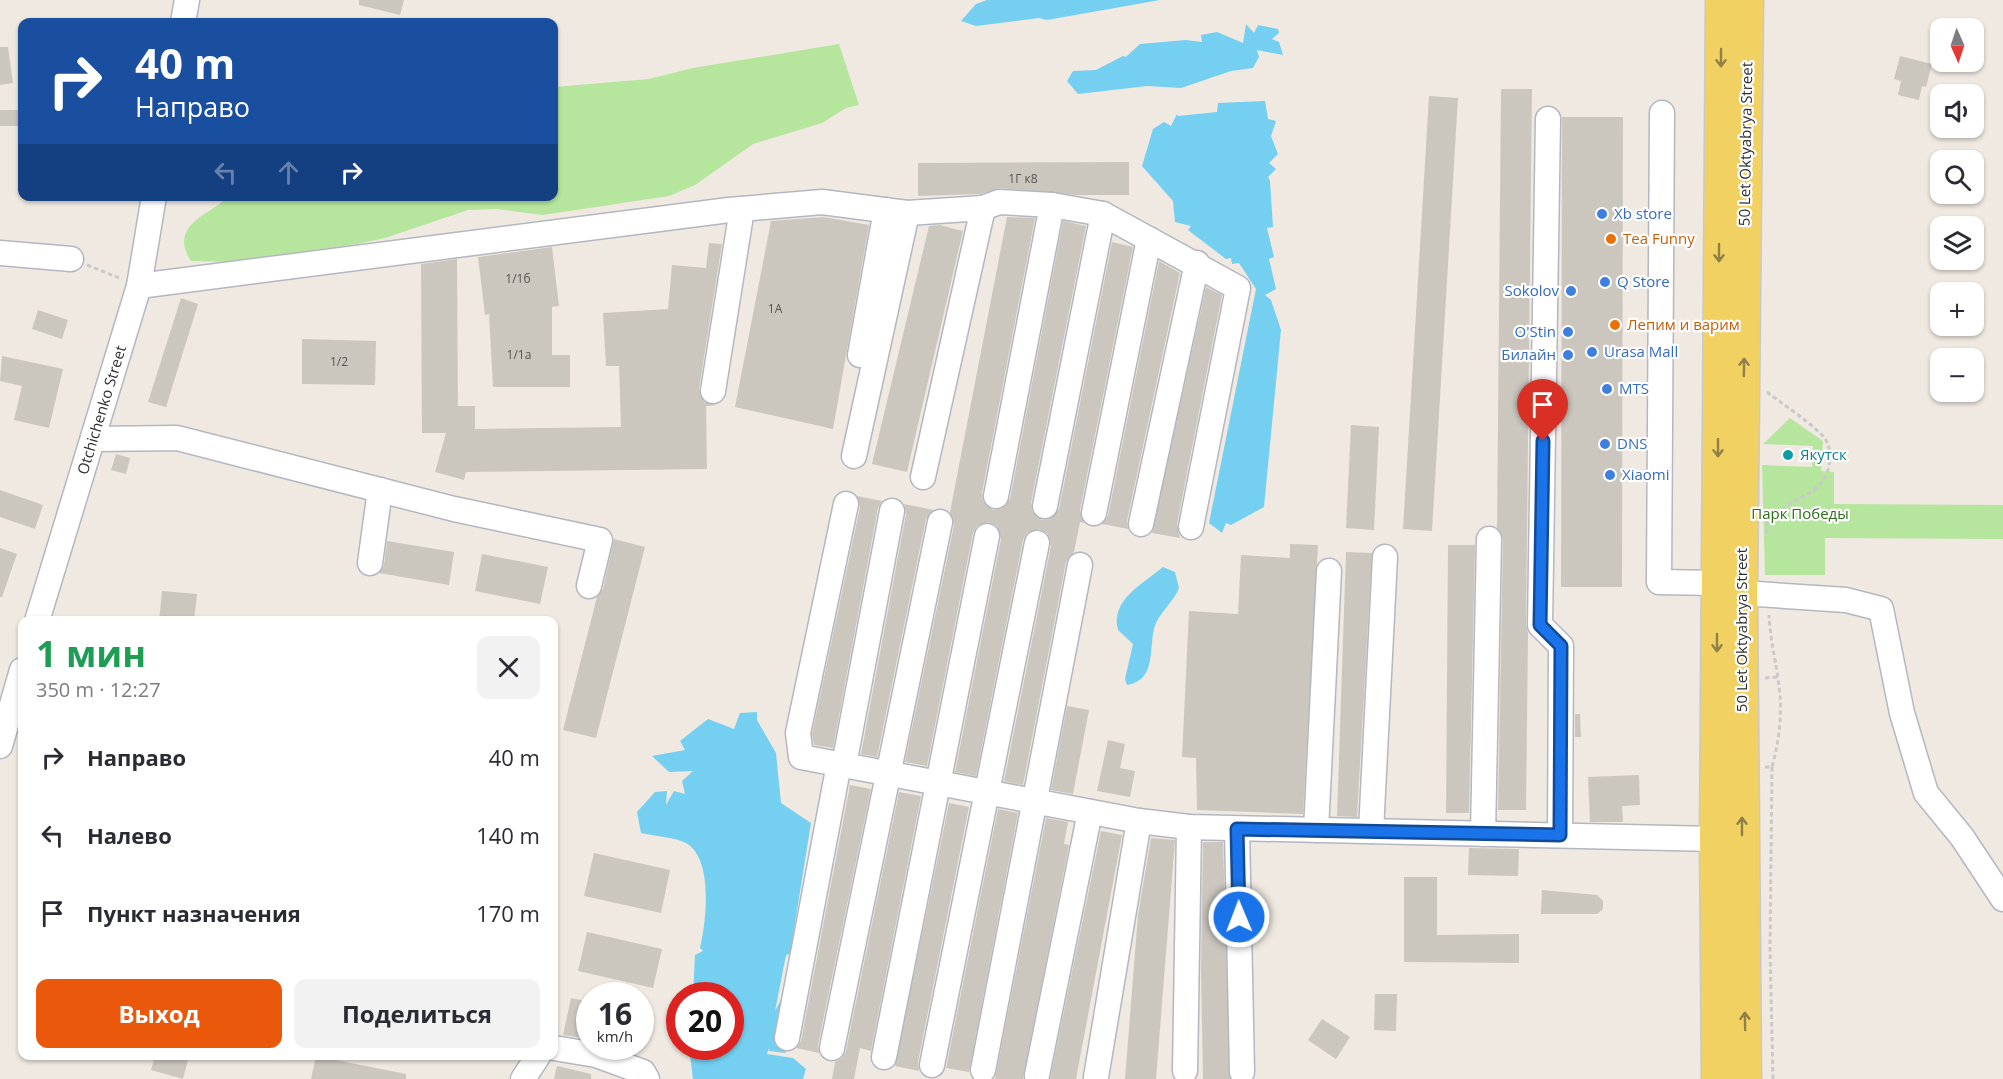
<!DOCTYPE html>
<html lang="ru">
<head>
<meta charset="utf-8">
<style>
  body { margin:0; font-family:"Open Sans",sans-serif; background:#f2f2f3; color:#2b2b33; height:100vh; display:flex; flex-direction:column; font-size:22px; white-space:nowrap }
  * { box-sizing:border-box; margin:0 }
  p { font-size:20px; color:#7c7c81 }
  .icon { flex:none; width:33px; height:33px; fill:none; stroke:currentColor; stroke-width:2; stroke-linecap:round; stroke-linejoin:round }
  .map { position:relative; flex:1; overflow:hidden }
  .details { position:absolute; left:18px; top:616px; width:540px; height:444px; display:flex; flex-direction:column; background:#fff; border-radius:12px; box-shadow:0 2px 4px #0004 }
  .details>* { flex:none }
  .hud { position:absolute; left:18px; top:18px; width:540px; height:183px; border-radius:12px; box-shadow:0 2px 4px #0004; background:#1a4fa0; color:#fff; overflow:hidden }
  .needle { width:39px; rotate:177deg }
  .buttons { position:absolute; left:1930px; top:18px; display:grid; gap:12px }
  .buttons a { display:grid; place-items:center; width:54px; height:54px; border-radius:12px; background:#fff; box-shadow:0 2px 4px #0004; font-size:30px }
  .speed { position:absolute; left:576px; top:982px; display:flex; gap:12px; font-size:30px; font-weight:700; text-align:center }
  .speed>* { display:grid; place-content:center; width:78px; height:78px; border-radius:50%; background:#fff; box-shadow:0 2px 4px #0004; line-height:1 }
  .speed small { font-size:15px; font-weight:400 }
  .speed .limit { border:9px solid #d22; background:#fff; color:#111 }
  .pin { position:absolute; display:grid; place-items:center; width:51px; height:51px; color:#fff; margin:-62px -26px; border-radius:50% 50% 50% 0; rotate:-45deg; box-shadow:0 0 6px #0007 }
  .pin .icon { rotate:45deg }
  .me { position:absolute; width:66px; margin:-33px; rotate:359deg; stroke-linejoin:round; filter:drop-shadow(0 0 4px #0008) }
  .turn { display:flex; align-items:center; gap:21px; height:126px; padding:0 18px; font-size:27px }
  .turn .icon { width:78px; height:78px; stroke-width:2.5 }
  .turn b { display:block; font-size:42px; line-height:51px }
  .lanes { display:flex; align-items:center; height:57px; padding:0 18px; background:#0003; justify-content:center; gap:30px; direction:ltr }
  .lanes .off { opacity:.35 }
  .round { display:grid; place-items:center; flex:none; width:63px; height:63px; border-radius:12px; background:#f2f2f3 }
  .head { display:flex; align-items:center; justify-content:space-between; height:102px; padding:0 18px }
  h1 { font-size:36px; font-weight:700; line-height:45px; color:#1e9e55 }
  .action { display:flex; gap:12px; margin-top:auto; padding:12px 18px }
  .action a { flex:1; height:69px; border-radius:12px; background:#ea580c; color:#fff; font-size:24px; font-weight:700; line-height:69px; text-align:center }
  .action a+a { background:#f2f2f3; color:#2b2b33 }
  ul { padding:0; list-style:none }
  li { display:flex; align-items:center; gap:18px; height:78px; padding:0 18px }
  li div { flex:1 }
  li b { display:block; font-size:22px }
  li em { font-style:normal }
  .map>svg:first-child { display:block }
  .green { fill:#b6e59e }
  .water { fill:#75cff0 }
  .building { fill:#cbc7bf }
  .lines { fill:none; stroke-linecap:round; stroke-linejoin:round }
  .minor-casing { stroke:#b4b7c1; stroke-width:27 }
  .major-casing { stroke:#c9c9c9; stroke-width:33 }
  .path { stroke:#c9c9c9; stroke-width:3; stroke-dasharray:4.5 3; stroke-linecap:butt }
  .minor { stroke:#fff; stroke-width:24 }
  .major { stroke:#f2d163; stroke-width:30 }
  .oneway { stroke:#908048 }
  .route-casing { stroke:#114b97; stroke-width:15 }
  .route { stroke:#1a73e8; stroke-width:10 }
  .shop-dot { fill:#3f7fe0; stroke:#fff; stroke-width:2 }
  .food-dot { fill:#e8710a; stroke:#fff; stroke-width:2 }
  .culture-dot { fill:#0f9aa8; stroke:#fff; stroke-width:2 }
  .labels { text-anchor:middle; stroke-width:4.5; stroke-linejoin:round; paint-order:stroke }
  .number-label { font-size:12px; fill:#555452 }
  .street-label { font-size:15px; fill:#2e2e2e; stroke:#fff }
  .shop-label { font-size:15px; fill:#366cbe; stroke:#fff; text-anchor:start }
  .food-label { font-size:15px; fill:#c56008; stroke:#fff; text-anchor:start }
  .culture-label { font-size:15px; fill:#0d838f; stroke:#fff; text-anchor:start }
  .park-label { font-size:15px; fill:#2c6e1b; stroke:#fff }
</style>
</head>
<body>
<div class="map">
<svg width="2003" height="1079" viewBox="0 0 2003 1079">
  <rect width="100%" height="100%" fill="#efe9e1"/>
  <g class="green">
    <path d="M 839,44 L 859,105 L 846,108 L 822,123 L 753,144 L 695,185 L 669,196 L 543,215 L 497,209 L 468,210 L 385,238 L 357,244 L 233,262 L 191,261 C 168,225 208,216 228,197 L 554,196 L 554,87 L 649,79 L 693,68 Z"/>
    <polygon points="1790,418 1823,441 1821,471 1834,472 1834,504 2003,505 2003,539 1825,538 1825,575 1765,575 1762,465 1812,467 1813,446 1763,444"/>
  </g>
  <g class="water">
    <polygon points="987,0 1160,0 1047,20 1039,18 976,26 961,21 976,4"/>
    <polygon points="1246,24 1254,33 1258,25 1278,29 1279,33 1272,39 1279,42 1283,55 1257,50 1259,57 1253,68 1231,71 1181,88 1147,86 1078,94 1067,81 1073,71 1096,70 1123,56 1126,57 1140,44 1186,40 1202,42 1201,35 1217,32 1243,43"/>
    <polygon points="1265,101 1268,119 1276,121 1271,136 1278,154 1269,163 1276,169 1268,177 1270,181 1273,227 1267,228 1274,257 1269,259 1276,289 1265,295 1271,300 1281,330 1264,507 1231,525 1226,523 1222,533 1209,523 1256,289 1239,263 1232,264 1231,258 1226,259 1188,230 1191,226 1175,222 1173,201 1142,166 1153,129 1164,122 1171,126 1177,114 1178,116 1217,112 1218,103"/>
    <path d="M 1163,567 L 1175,572 L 1179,588 C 1174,601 1162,610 1156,623 C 1147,645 1159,680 1127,685 L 1125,679 L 1133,644 L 1118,630 C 1110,600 1144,583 1163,567 Z"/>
    <path d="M 757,712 L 757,720 L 776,753 L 781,803 L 811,823 L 790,954 L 786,955 L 775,1011 L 781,1000 L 786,1002 L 780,1043 L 786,1053 L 769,1051 L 769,1048 L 767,1054 L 793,1058 L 806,1069 L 803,1079 L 693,1079 L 689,1047 L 730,1047 L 730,996 L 693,996 L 695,955 L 703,951 L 700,948 C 706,923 714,859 686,843 C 674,837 654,836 641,833 L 637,812 L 655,792 L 667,791 L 666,805 L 674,791 L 685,794 L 682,781 L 693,771 L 669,772 L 652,756 L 685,750 L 680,741 L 708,719 L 734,729 L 740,713 Z"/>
  </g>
  <g class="building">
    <polygon points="359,0 404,0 400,15 359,5"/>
    <polygon points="0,47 8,47 13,83 0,85"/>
    <polygon points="1900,56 1932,64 1926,87 1922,86 1919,100 1898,95 1901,81 1894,79"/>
    <polygon points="1501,89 1532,89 1526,625 1528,633 1526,810 1498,810 1503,539 1497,528"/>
    <polygon points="1429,96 1458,98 1432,531 1403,529"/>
    <rect x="0" y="110" width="22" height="16"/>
    <polygon points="1562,117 1623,117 1622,587 1561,587"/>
    <polygon points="1129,162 1129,195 1076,195 1000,188 980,194 918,196 918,163"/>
    <polygon points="824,217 869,225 833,429 735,407 771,221"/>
    <polygon points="1007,217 1035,218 982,493 983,501 993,510 1001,509 1010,499 1063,221 1086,226 1031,503 1032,511 1042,520 1050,519 1059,509 1112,242 1133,247 1080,510 1084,523 1080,522 1074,552 1066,562 1023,785 1004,781 1051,546 1047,533 1039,529 1027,533 1023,540 976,776 955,772 1001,539 997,526 989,522 977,526 973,533 927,766 905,762 954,525 950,512"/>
    <polygon points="940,225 963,231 907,472 872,464 929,226"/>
    <polygon points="709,243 722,244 699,389 704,402 717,405 706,406 707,469 466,472 464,480 435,472 446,433 422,433 421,264 457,259 458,406 475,406 475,429 621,427 619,366 606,366 603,313 668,309 672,265 706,268"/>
    <polygon points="552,247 559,306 552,307 552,355 570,355 570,387 493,387 489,314 485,315 478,257"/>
    <polygon points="1159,261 1180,273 1127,521 1128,529 1102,524 1108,516"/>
    <polygon points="1206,287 1222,295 1177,524 1180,538 1152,533"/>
    <polygon points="181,298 198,304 166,407 148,402"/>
    <polygon points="38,310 68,320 62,339 32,329"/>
    <polygon points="302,339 376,341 375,385 302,384"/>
    <polygon points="2,356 63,369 49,428 14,420 22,386 0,381"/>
    <polygon points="1351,425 1379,427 1374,530 1346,528"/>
    <polygon points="116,454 130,458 126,474 111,470"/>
    <polygon points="0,490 43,505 35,529 0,517"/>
    <polygon points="857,496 882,501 878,508 833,748 814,745 812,734 860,507"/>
    <polygon points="904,504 934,510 926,519 877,757 861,754 906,514"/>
    <polygon points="614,539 645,547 596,738 563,730 597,597 603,589"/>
    <polygon points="387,541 454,552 449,585 379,573 384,565"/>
    <polygon points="1290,544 1318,545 1303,814 1197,810 1196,758 1182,757 1189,611 1238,614 1241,555 1290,558"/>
    <polygon points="1448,545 1475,545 1469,813 1446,813"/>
    <polygon points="0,548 17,554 2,597 0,597"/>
    <polygon points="1346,552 1372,553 1357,817 1337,816"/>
    <polygon points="482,554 548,567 540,604 475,591"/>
    <polygon points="162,591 197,594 194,621 159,621"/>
    <polygon points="1067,706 1089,710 1073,794 1051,790"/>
    <polygon points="1575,714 1580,714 1581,737 1575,737"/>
    <polygon points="1108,740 1125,744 1120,768 1135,771 1130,797 1097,791"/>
    <polygon points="1639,775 1640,805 1622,806 1623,822 1590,822 1588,777"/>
    <polygon points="850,785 871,789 818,1045 819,1053 796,1048 801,1041"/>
    <polygon points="899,792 921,796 871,1051 860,1048 854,1079 832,1079 835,1062 842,1058 846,1051"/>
    <polygon points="949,803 969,807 918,1062 919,1071 895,1066"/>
    <polygon points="998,809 1018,813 969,1072 946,1068"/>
    <polygon points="1046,818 1068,822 1064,844 1069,845 1023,1079 995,1079"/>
    <polygon points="1101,831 1122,835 1076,1079 1050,1079"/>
    <polygon points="1151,838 1175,840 1156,1079 1125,1079 1138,915"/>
    <polygon points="1203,842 1223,842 1230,1079 1203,1079 1201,972"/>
    <polygon points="1469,848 1519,849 1518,876 1468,875"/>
    <polygon points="594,853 670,870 661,913 584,896"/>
    <polygon points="1404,877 1437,877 1437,935 1519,934 1519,963 1404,962"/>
    <polygon points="1542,890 1597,895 1603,901 1603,909 1597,914 1541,914"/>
    <polygon points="587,932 662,949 653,988 578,971"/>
    <polygon points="1375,994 1397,994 1396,1031 1374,1030"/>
    <polygon points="571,998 590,1002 590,1039 563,1035"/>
    <polygon points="1322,1019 1350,1037 1336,1059 1308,1040"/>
    <polygon points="155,1056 189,1056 183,1079 151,1070"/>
    <polygon points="316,1056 406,1074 406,1079 311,1079"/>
    <polygon points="557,1066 591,1074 591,1079 554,1079"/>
  </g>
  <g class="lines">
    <g class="minor-casing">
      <g id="minor">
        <polyline points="183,22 187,0"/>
        <polyline points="1662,113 1659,582 1717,583"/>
        <polyline points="1548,119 1540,625 1561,646 1560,835"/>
        <polyline points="983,208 999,202 1052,205 1103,214 1238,288 1191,527"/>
        <polyline points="0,253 71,259"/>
        <polyline points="139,286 729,210 822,202 907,213 983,208 923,477"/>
        <polyline points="860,355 886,210"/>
        <polyline points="713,391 742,209"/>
        <polyline points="93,439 177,438 454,509 600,540 589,586"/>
        <polyline points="854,456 907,213"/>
        <polyline points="996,496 1052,205"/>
        <polyline points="846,504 798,733 801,757 1139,821 1189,827 1715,839"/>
        <polyline points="1045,506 1103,214"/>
        <polyline points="1094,513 1149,239"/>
        <polyline points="1141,524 1197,263"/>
        <polyline points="370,563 380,490"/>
        <polyline points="1742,593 1846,600 1881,609 1902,713 1926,793 1962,837 2003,899"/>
        <polyline points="37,621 139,286 154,196"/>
        <polyline points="0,746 22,670"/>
        <polyline points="844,765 892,511"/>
        <polyline points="1237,829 1242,1072"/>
        <polyline points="1316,830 1329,571"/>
        <polyline points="1371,831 1385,557"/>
        <polyline points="1483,834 1489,539"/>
        <polyline points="787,1038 839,764"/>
        <polyline points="554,1048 596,1055 643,1072 647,1079"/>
        <polyline points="832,1048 940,522"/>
        <polyline points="884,1057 987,536"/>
        <polyline points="932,1065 1037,543"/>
        <polyline points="983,1070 1080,565"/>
        <polyline points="1185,1071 1189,827"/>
        <polyline points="1037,1075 1090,812"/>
        <polyline points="1096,1077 1139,821"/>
        <polyline points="523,1079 538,1056"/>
      </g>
    </g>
    <g class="major-casing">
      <g id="major">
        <polyline points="1717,1079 1715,839 1721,0"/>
        <polyline points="1746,1079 1742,593 1748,0"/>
      </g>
    </g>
    <g class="path">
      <polyline points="87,265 122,279"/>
      <path d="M 1767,392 C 1785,406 1806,419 1822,435 C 1836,449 1830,477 1816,488 C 1801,500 1783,505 1768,517"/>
      <polyline points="1767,514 1767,537"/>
      <polyline points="1765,678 1778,677"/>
      <path d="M 1765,767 L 1772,767 C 1780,738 1783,709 1778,679 C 1775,657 1770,638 1769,615"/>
      <polyline points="1772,767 1770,948 1773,1079"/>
    </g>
    <use href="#minor" class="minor"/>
    <use href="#major" class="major"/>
  </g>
  <defs><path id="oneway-shaft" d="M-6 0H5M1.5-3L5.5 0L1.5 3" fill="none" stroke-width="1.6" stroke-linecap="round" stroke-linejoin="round" transform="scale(1.5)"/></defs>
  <g class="oneway">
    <use href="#oneway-shaft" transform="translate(1721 58) rotate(90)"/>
    <use href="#oneway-shaft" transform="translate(1719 253) rotate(90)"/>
    <use href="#oneway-shaft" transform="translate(1744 367) rotate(-89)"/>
    <use href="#oneway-shaft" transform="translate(1718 448) rotate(90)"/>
    <use href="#oneway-shaft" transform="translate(1717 643) rotate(90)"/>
    <use href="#oneway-shaft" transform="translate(1742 826) rotate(-90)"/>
    <use href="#oneway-shaft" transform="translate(1745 1021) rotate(-91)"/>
  </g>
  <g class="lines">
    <g class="route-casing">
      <polyline id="route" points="1239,917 1237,829 1560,835 1561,646 1540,625 1543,441"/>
    </g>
    <use href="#route" class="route"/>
  </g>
  <g class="shop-dot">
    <circle cx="1602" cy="214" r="6"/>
    <circle cx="1605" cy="282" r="6"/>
    <circle cx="1571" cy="291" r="6"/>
    <circle cx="1568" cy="332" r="6"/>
    <circle cx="1592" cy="352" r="6"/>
    <circle cx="1568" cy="355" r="6"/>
    <circle cx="1607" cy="389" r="6"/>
    <circle cx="1605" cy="444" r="6"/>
    <circle cx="1610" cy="475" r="6"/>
  </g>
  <g class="food-dot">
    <circle cx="1611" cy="239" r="6"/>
    <circle cx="1615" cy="325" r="6"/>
  </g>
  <circle class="culture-dot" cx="1788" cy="455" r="6"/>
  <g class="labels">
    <g class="number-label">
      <text x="1023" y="183">1Г к8</text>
      <text x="518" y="283">1/1б</text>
      <text x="775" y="313">1А</text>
      <text x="519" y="359">1/1а</text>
      <text x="339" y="366">1/2</text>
    </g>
    <g class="street-label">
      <text transform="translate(1746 144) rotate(-89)" y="5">50 Let Oktyabrya Street</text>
      <text transform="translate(102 410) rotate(-73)" y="5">Otchichenko Street</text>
      <text transform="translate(1742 630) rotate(-90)" y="5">50 Let Oktyabrya Street</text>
    </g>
    <g class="shop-label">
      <text x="1614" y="219">Xb store</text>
      <text x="1617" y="287">Q Store</text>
      <text x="1559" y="296" text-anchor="end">Sokolov</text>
      <text x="1556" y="337" text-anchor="end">O'Stin</text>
      <text x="1604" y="357">Urasa Mall</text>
      <text x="1556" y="360" text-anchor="end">Билайн</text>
      <text x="1619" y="394">MTS</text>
      <text x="1617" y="449">DNS</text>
      <text x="1622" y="480">Xiaomi</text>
    </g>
    <g class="food-label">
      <text x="1623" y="244">Tea Funny</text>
      <text x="1627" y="330">Лепим и варим</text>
    </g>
    <g class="culture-label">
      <text x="1800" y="460">Якутск</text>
    </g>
    <g class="park-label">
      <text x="1800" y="519">Парк Победы</text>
    </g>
  </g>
</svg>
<div class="buttons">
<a><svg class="needle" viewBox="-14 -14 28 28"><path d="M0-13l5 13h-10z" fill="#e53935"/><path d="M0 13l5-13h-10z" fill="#7c7c81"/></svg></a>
<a><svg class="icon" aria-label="sound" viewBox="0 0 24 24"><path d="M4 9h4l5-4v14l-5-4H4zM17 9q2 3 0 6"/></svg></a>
<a><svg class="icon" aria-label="search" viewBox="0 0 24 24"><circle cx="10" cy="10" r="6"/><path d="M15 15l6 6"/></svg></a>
<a><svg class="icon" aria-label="layers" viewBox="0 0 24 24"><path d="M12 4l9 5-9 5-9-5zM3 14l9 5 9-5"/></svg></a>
<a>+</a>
<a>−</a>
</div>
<div class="speed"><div>16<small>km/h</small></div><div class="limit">20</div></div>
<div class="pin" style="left:1543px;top:441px;background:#d93025"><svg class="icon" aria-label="arrive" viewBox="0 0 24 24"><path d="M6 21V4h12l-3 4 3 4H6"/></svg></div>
<svg class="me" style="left:1239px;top:917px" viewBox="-20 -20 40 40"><circle r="17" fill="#1a73e8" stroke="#fff" stroke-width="3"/><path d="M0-11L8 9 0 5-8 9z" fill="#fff"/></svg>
<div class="hud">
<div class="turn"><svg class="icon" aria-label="right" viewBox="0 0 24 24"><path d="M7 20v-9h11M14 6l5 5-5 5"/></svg><div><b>40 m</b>Направо</div></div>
<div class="lanes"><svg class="icon off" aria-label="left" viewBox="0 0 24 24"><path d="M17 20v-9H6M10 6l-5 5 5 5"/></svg><svg class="icon off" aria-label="ahead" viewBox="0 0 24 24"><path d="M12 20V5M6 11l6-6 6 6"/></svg><svg class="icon" aria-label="right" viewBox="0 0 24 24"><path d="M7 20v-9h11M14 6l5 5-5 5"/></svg></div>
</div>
<section class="details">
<div class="head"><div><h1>1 мин</h1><p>350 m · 12:27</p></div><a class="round"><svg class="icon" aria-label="close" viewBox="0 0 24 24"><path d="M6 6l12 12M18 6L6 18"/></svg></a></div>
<ul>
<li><svg class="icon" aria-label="right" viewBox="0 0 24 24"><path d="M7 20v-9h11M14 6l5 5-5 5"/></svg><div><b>Направо</b></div><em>40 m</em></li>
<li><svg class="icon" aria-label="left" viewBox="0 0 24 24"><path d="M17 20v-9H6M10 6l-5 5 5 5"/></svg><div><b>Налево</b></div><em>140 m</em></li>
<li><svg class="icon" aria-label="arrive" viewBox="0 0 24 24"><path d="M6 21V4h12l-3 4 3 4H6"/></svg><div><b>Пункт назначения</b></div><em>170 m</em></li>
</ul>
<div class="action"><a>Выход</a><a>Поделиться</a></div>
</section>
</div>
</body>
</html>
